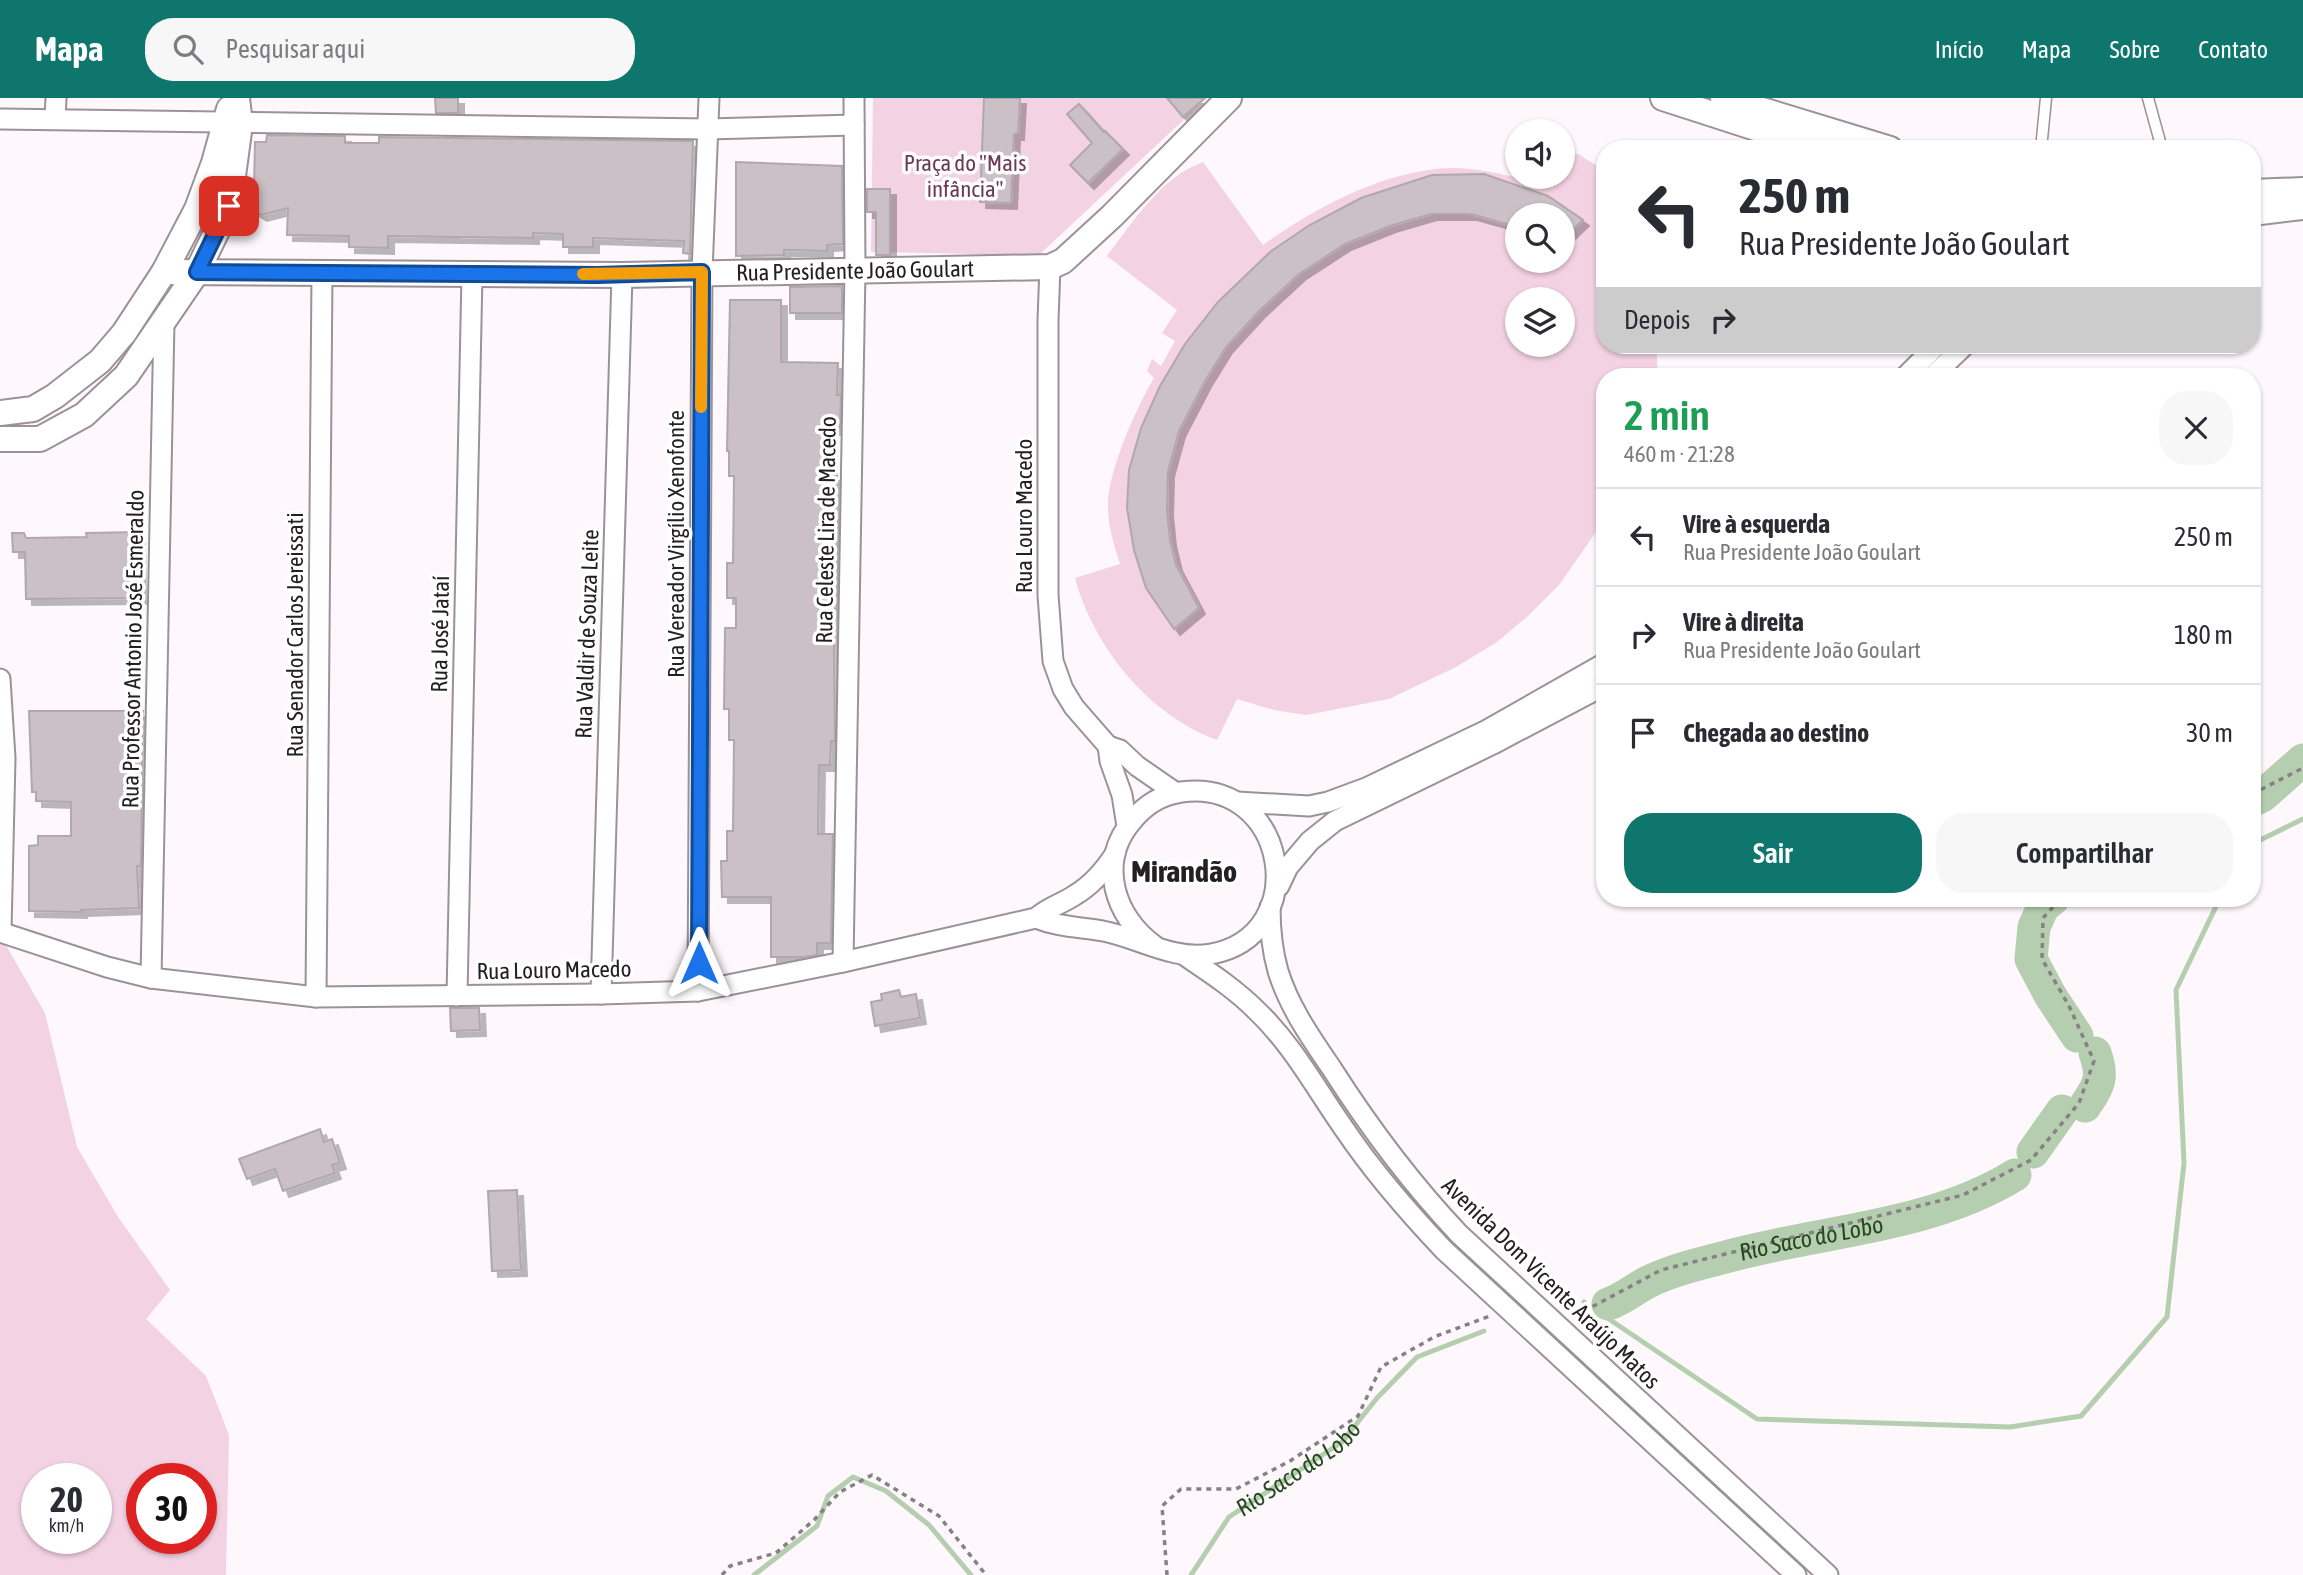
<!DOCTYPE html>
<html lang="pt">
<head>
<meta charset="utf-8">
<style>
  body { margin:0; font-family:"Asap Condensed",sans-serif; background:#f7f7f7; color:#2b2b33; height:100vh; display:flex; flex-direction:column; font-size:26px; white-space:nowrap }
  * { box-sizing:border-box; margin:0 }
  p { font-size:23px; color:#7c7c81 }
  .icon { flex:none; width:38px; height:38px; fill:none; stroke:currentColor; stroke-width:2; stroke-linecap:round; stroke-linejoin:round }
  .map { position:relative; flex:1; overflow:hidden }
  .details { position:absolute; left:1596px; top:270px; width:665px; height:539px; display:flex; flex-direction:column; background:#fff; border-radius:28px; box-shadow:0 2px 5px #0004 }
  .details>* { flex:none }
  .banner { position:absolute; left:1596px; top:42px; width:665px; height:214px; border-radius:28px; box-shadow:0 2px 5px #0004; background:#fff; color:#2b2b33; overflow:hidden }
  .buttons { position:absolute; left:1505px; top:21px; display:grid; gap:14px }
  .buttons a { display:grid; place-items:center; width:70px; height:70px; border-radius:50%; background:#fff; box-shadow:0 2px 5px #0004; font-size:35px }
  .speed { position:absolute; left:21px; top:1365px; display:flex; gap:14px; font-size:35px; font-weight:700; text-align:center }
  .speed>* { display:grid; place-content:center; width:91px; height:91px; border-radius:50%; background:#fff; box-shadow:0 2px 5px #0004; line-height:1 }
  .speed small { font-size:18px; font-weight:400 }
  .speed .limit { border:10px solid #d22; background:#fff; color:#111 }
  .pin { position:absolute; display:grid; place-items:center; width:60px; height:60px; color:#fff; margin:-30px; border-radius:14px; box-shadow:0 4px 10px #0006 }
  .me { position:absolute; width:77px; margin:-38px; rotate:0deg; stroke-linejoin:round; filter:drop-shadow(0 0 5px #0008) }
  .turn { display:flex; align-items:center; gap:24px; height:147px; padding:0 28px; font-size:32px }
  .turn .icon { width:91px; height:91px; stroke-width:2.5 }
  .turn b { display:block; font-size:49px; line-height:60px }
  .then { display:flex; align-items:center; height:66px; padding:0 28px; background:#0003; gap:14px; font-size:26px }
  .round { display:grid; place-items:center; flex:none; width:74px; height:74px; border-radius:28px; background:#f7f7f7 }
  .headline { display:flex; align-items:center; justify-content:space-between; height:119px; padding:0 28px }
  h1 { font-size:42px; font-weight:600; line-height:52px; color:#1e9e55 }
  .cta { display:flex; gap:14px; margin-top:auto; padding:14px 28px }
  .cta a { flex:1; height:80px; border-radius:28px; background:#0f766e; color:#fff; font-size:28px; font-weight:600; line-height:80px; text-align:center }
  .cta a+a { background:#f7f7f7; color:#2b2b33 }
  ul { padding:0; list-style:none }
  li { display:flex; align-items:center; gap:21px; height:98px; padding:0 28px; border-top:2px solid #e1e1e2 }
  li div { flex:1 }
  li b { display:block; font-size:26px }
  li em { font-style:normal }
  header { display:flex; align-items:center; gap:42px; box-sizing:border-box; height:98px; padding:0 35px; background:#0f766e; color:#fff }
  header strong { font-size:33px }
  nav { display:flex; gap:38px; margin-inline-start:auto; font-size:24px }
  .search { width:490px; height:63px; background:#f7f7f7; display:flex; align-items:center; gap:18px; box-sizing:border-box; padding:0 24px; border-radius:28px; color:#7c7c81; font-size:26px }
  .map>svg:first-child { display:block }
  .green { fill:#f3d2e3; fill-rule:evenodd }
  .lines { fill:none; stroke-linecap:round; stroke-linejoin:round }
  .stream { stroke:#b5ceaf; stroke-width:5 }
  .river { stroke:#b5ceaf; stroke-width:33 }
  .building { fill:#cac0c5; stroke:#b1a7ac; stroke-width:2; filter:url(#shadow) }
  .service-casing { stroke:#9b9297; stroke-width:13 }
  .minor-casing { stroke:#9b9297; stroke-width:23 }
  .tertiary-casing { stroke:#9b9297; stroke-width:28 }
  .path { stroke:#868184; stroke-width:3.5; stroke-dasharray:5 5; stroke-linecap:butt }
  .service { stroke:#fff; stroke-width:10 }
  .minor { stroke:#fff; stroke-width:19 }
  .tertiary { stroke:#fff; stroke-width:24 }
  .route-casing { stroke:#114b97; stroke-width:18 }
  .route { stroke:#1a73e8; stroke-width:12 }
  .slow { stroke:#f59e0b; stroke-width:12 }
  .labels { text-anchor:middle; stroke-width:7; stroke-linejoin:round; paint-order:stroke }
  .park-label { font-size:23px; fill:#6b3a57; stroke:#fff }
  .street-label { font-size:23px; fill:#242022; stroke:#fff }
  .water-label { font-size:24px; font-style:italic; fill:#26481e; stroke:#fff }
  .district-label { font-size:30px; font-weight:bold; fill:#242022; stroke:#fff }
</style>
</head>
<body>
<header>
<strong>Mapa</strong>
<div class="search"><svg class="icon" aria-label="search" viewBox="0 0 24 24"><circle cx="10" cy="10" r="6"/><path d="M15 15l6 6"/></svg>Pesquisar aqui</div>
<nav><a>Início</a><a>Mapa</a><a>Sobre</a><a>Contato</a></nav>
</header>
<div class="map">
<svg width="2303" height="1477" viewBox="0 0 2303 1477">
  <defs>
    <filter id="shadow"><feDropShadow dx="6" dy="6" stdDeviation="0" flood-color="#0004"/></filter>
  </defs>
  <rect width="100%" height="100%" fill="#fef7fb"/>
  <g class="green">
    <polygon points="873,0 1207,0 1039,157 871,154"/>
    <path d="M 1563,51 L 1580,57 L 1605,73 L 1605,247 L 1656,247 L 1658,278 L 1605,278 L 1605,421 L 1559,487 L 1529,517 L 1497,544 L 1456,569 L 1389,601 L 1306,617 L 1274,612 L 1237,601 L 1217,642 C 1149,617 1094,550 1075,480 L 1120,466 C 1114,447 1108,428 1108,408 C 1107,375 1137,308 1154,280 L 1147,273 L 1152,261 L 1161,268 L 1175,243 L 1162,235 L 1177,212 L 1107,158 C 1133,124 1161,79 1203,64 L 1263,147 C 1314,111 1372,79 1435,71 C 1467,67 1505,76 1536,85 L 1539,79 L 1563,79 ZM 1517,117 L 1563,117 L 1563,163 L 1517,163 ZM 1517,201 L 1563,201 L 1563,247 L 1517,247 Z"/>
    <path d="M 0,843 L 4,844 L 45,915 L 77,1049 L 118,1119 L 170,1192 L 146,1221 L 206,1278 L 229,1337 L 226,1477 L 0,1477 ZM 37,1381 L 96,1381 L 96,1440 L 37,1440 ZM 142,1381 L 201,1381 L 201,1440 L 142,1440 Z"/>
  </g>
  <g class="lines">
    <g class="stream">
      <polyline points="2252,746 2303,721"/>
      <polyline points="1584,1204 1585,1205"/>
      <polyline points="1600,1215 1757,1321 2010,1329 2081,1318 2167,1219 2184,1065 2176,892 2220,800"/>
      <polyline points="754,1477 817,1428 828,1398 853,1379 886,1393 929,1427 971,1477"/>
      <path id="s1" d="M 1191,1477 L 1229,1419 L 1342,1344 L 1377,1300 L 1417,1259 L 1484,1233"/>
    </g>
    <g class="river">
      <polyline points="2252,703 2262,698 2303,662"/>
      <polyline points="2054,800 2043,809 2034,829 2031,861 2050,897 2077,938"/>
      <path d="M 2085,1008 C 2099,987 2104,980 2095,955"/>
      <polyline points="2033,1054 2062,1013"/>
      <path id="s2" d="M 1608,1206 C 1624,1201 1635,1190 1650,1183 C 1677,1170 1708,1164 1737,1156 C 1830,1132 1932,1128 2015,1077"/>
    </g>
  </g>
  <g class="building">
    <polygon points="435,0 458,0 458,15 436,15"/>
    <polygon points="984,0 1020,0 1018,36 1014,36 1011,105 980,104"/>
    <polygon points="1167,0 1205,0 1183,19"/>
    <polygon points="1079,6 1104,34 1105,33 1123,51 1088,85 1070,67 1092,45 1067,16"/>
    <polygon points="267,37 345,38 345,45 379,45 379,39 693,43 690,156 683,155 684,143 593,140 593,149 563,149 563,136 533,135 533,140 388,138 388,150 349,149 349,138 287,137 288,110 261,117 253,112 249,104 254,90 255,44 266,44"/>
    <polygon points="736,64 842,68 843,146 827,147 827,153 784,152 784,157 736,158"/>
    <polygon points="1484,76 1548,98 1583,122 1563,141 1563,117 1517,117 1517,129 1471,116 1431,116 1390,128 1345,146 1299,176 1258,214 1226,249 1205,283 1179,333 1168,373 1167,412 1170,442 1176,467 1199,510 1174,531 1146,490 1134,452 1127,410 1129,372 1141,330 1160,288 1185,246 1218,204 1270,154 1308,128 1361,100 1432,77"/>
    <polygon points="867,91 890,91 890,157 876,157 876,114 867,114"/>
    <polygon points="842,188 842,215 790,215 790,189"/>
    <polygon points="730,202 781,202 781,264 838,265 837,297 841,297 840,331 831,331 831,377 836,377 835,422 838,422 837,511 835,511 834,543 835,643 831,643 830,667 819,667 818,736 833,736 831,845 817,845 817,857 804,859 771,859 771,799 722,799 721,763 727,763 727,733 733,733 734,642 729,642 729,611 724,611 725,530 736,530 736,500 727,500 727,465 733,465 734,378 729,378 729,353 727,353"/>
    <polygon points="139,434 140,500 26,501 25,454 13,454 12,435 24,435 26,440 87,439 86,435"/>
    <polygon points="29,613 143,613 141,768 137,768 139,810 81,812 81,814 29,813 29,748 38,747 38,738 71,738 71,704 36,703 36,694 32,694"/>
    <polygon points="899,892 901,899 916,896 920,920 875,928 871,904 882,902 881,896"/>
    <polygon points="450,910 479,910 480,932 451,933"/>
    <polygon points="320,1031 324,1044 332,1041 340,1065 332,1067 335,1075 283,1093 275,1071 247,1081 239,1061"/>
    <polygon points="517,1092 521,1172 492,1173 488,1093"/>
  </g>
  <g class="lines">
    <g class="service-casing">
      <g id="service">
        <polyline points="2148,0 2162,51"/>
        <polyline points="2041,51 2046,0"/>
      </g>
    </g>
    <g class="minor-casing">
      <g id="minor">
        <polyline points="0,21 708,31 854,27"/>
        <polyline points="55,21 56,0"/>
        <polyline points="1050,169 1048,222 1048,497 1053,563 1063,591 1074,609 1108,648 1110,663 1122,697 1127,728"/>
        <polyline points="1906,278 1937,247"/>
        <polyline points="1933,278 1965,247"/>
        <polyline points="0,581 5,660 1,834"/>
        <polyline points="1108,648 1120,652 1137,668 1176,695"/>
        <polyline points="1237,704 1309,708 1328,704 1366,690 1487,632 1605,565"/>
        <polyline points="1279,788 1288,769 1310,743 1335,723 1493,646 1605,587"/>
        <path d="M 1270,809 C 1270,831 1272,852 1278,873 C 1289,909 1311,940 1332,971 C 1371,1032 1409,1083 1459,1136 L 1828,1477"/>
        <path d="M 1036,820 C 1058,829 1080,829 1103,833 C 1139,840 1174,863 1211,856 C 1314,837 1288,679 1181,694 C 1161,697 1144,708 1132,723 C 1097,764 1114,819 1155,848"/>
        <path d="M 0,834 L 107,869 L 151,880 L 316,899 L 601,896 L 698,893 L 843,864 L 1036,820 C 1050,808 1060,807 1075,797 C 1092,787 1104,773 1115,756"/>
        <path d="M 1184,857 C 1209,874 1234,890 1256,912 C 1293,947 1316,991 1345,1032 C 1374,1075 1408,1114 1444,1152 L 1796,1477"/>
        <polyline points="843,864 855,172 854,0"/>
        <polyline points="151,880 164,223"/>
        <polyline points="698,893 702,174 709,0"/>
        <polyline points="601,896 622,177"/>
        <polyline points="457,898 472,176"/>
        <polyline points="316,899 322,175"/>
      </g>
    </g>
    <g class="tertiary-casing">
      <g id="tertiary">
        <polyline points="1663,0 1821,51"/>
        <polyline points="1723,0 1890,51"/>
        <polyline points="2252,94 2303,92"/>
        <polyline points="2252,115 2303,109"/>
        <path id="s3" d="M 164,174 L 622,177 L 1050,169 L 1063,163 L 1112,118 L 1229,0"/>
        <polyline points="0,315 33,311 55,298 100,263 124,235 164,174 197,111 214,65 229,11"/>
        <polyline points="0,341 40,341 84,317 126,278 197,174 229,108 240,26 237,0"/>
      </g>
    </g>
    <g class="path">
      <polyline points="2252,696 2303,670"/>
      <polyline points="1575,1218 1661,1172 1963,1097 2031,1062 2079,1005 2094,963 2069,908 2042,861 2043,820 2061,800"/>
      <polyline points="722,1477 730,1468 776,1455 814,1422 840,1394 872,1377 939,1418 986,1477"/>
      <polyline points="1167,1477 1162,1408 1181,1391 1236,1391 1290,1363 1358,1318 1381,1269 1434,1239 1490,1218"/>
    </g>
    <use href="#service" class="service"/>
    <use href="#minor" class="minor"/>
    <use href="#tertiary" class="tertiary"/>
  </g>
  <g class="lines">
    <g class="route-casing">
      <polyline id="route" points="229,108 197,174 597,177 702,174 699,865"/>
    </g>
    <use href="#route" class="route"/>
    <polyline class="slow" points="583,176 702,174 701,309"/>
  </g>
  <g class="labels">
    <g class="park-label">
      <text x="965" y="73">Praça do ''Mais<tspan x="965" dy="26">infância''</tspan></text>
    </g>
    <g class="street-label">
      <text dy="8" stroke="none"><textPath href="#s3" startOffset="691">Rua Presidente João Goulart</textPath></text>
      <text transform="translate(1024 418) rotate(-90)" y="8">Rua Louro Macedo</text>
      <text transform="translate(826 432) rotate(-89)" y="8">Rua Celeste Lira de Macedo</text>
      <text transform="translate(676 446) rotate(-90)" y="8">Rua Vereador Virgílio Xenofonte</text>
      <text transform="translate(440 536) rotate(-89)" y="8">Rua José Jataí</text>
      <text transform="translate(587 536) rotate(-88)" y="8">Rua Valdir de Souza Leite</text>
      <text transform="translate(295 537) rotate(-90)" y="8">Rua Senador Carlos Jereissati</text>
      <text transform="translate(133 551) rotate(-89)" y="8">Rua Professor Antonio José Esmeraldo</text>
      <text transform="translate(554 872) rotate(-1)" y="8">Rua Louro Macedo</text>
      <text transform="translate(1551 1185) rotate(44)" y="8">Avenida Dom Vicente Araújo Matos</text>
    </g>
    <g class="water-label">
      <text dy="8" stroke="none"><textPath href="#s2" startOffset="215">Rio Saco do Lobo</textPath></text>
      <text dy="8" stroke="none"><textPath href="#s1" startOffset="154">Rio Saco do Lobo</textPath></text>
    </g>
    <g class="district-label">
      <text x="1184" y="784">Mirandão</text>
    </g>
  </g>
</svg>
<div class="buttons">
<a><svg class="icon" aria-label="sound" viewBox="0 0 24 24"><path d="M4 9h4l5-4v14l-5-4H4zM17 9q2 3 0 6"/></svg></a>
<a><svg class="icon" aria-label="search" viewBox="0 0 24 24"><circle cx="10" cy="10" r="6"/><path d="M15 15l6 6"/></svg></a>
<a><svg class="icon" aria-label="layers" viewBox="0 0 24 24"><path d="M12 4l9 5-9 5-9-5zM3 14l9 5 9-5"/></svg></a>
</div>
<div class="speed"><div>20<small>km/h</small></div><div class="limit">30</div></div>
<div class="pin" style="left:229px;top:108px;background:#d93025"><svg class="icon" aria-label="arrive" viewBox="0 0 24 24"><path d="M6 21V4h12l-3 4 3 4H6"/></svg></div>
<svg class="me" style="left:699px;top:865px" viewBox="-20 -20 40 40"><path d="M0-17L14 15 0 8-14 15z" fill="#1a73e8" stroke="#fff" stroke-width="4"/></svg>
<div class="banner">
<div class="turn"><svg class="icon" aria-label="left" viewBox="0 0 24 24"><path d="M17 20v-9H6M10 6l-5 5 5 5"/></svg><div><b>250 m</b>Rua Presidente João Goulart</div></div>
<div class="then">Depois<svg class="icon" aria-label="right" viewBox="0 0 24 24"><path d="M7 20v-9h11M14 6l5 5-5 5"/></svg></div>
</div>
<section class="details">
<div class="headline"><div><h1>2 min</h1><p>460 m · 21:28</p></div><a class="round"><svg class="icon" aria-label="close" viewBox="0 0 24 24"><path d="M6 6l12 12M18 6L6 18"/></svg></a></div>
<ul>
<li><svg class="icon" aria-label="left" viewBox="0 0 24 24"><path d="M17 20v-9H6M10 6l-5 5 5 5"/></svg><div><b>Vire à esquerda</b><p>Rua Presidente João Goulart</p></div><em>250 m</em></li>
<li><svg class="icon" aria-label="right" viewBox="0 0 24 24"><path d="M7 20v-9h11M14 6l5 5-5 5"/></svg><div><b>Vire à direita</b><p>Rua Presidente João Goulart</p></div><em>180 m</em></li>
<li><svg class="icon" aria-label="arrive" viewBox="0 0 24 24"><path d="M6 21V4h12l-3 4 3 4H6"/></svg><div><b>Chegada ao destino</b></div><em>30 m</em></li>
</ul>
<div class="cta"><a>Sair</a><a>Compartilhar</a></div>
</section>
</div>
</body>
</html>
